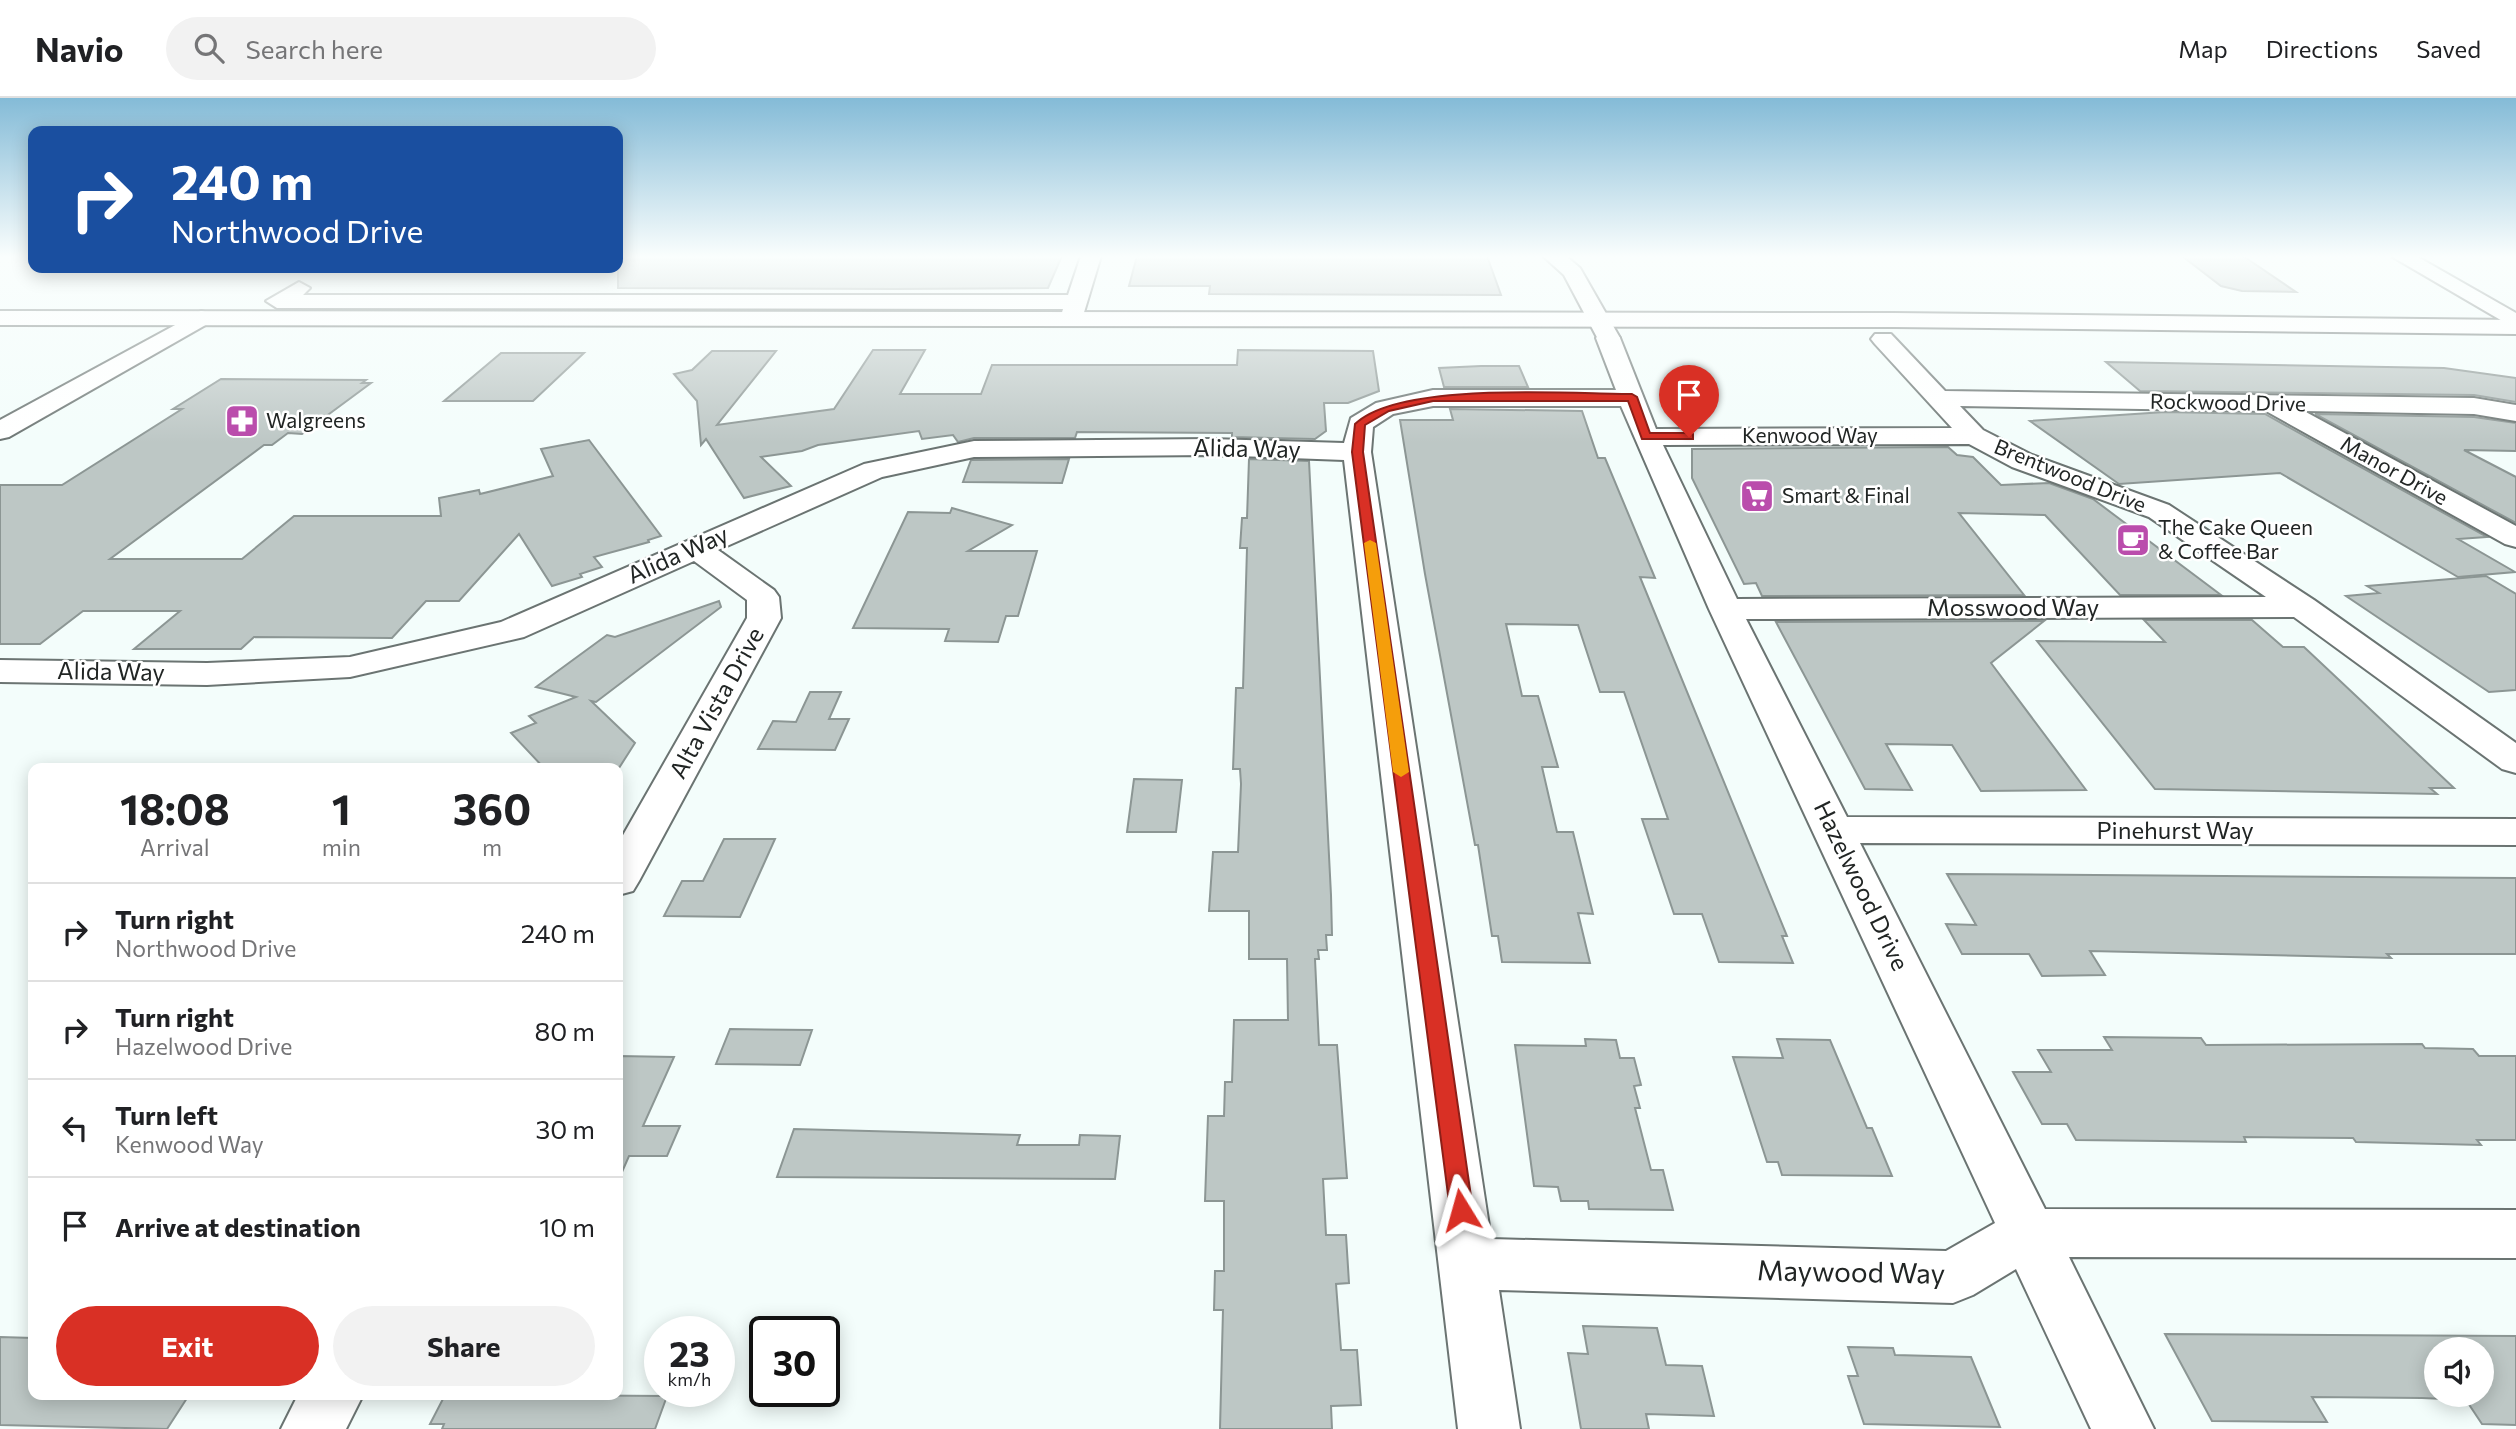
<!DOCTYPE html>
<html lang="en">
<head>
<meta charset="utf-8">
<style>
  body { margin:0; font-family:Commissioner,sans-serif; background:#f2f2f2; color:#202124; height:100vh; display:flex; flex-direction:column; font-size:26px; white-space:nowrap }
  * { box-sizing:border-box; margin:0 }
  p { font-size:23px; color:#757577 }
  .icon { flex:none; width:38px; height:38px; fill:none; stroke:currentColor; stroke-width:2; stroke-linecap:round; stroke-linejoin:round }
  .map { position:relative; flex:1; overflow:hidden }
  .panel { position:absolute; left:28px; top:665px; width:595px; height:637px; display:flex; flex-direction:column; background:#fff; border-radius:14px; box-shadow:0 4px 18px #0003 }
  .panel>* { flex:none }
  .top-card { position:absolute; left:28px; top:28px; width:595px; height:147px; border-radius:14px; box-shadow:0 4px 18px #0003; background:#1a4fa0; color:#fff; overflow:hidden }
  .tools { position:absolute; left:2424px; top:1239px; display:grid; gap:14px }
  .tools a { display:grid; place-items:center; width:70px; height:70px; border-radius:50%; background:#fff; box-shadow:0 4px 18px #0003; font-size:35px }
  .speed { position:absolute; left:644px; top:1218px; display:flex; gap:14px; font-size:35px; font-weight:700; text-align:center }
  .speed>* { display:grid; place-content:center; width:91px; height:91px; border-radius:50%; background:#fff; box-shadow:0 4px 18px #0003; line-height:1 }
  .speed small { font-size:18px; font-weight:400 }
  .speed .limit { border:4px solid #111; border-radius:10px; background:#fff; color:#111 }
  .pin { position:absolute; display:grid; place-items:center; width:60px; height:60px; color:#fff; margin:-72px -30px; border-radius:50% 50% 50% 0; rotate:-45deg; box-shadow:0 0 7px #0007 }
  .pin .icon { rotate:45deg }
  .me { position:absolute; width:77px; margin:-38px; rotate:352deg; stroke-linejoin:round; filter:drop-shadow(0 0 5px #0008) }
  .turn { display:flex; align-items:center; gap:24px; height:147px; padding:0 28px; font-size:32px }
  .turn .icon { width:91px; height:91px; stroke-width:2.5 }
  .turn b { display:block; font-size:49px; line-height:60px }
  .eta { display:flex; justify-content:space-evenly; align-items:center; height:119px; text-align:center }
  .eta b { font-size:42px; font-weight:700; line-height:49px }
  .button { display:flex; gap:14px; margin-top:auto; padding:14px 28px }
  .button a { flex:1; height:80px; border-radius:42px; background:#d93025; color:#fff; font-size:28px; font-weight:700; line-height:80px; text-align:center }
  .button a+a { background:#f2f2f2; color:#202124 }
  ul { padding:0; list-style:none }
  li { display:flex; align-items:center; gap:21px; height:98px; padding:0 28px; border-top:2px solid #e0e0e0 }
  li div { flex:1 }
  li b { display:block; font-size:26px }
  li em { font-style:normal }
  header { display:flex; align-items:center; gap:42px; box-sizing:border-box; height:98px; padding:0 35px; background:#fff; border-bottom:2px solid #e0e0e0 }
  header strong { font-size:33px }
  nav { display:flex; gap:38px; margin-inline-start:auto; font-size:24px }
  .search { width:490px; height:63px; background:#f2f2f2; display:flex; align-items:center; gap:18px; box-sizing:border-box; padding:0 24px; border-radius:38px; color:#757577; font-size:26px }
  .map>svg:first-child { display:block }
  .building { fill:#bdc7c5; stroke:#8c9694; stroke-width:2; fill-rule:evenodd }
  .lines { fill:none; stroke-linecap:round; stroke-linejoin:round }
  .street-casing { stroke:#6b7472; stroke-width:4 }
  .secondary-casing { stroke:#6b7472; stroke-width:4 }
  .primary-casing { stroke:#6b7472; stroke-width:4 }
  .street { fill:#fff; fill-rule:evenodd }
  .secondary { fill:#fff; fill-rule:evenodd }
  .primary { fill:#fff; fill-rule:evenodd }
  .route { fill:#d93025; stroke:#8d1f18; stroke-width:2 }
  .slow { fill:#f59e0b }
  .labels { text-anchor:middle; stroke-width:5; stroke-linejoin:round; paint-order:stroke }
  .far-street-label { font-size:21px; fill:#212524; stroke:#fff }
  .far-poi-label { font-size:21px; fill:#212524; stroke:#fff; text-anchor:start }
  .street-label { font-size:24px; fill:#212524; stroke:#fff }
  .near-street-label { font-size:28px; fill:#212524; stroke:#fff }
</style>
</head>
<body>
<header>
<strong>Navio</strong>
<div class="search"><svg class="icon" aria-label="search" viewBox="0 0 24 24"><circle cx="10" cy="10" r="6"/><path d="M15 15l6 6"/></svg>Search here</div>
<nav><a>Map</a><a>Directions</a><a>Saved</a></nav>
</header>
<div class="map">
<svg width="2516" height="1331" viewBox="0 0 2516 1331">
  <rect width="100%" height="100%" fill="#f3fdfb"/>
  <g class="building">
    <polygon points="618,158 1062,158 1048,190 895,191 618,190"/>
    <polygon points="1137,158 1487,158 1501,197 1209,196 1210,188 1129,188"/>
    <polygon points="2182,158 2243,158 2296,194 2242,193 2221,188"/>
    <polygon points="873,252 925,252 900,296 981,296 992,267 1237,267 1238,252 1373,253 1379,293 1348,305 1324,305 1326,333 1315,341 1232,339 1232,335 1077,334 1075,340 974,340 958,344 953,337 922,341 919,333 818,347 802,353 761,359 791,388 744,400 706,341 701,347 697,303 674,276 692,272 712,253 776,253 717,327 834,311"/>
    <polygon points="501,255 584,255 533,303 444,303"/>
    <polygon points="2106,264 2444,270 2516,280 2516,304 2474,297 2140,293"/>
    <polygon points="1481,268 1519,268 1528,289 1444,289 1439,270"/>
    <polygon points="221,281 366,282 362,285 371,285 302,336 288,335 272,347 264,347 110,461 242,461 294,418 441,418 439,400 479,392 480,396 553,378 541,351 589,342 661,438 648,442 649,444 594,459 602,469 580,476 582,479 552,488 519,436 459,503 426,503 392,540 254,539 241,551 134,551 180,513 83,513 40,546 0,546 0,387 62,387 182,311 173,311"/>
    <polygon points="1450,311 1582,313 1598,360 1605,360 1655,480 1640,479 1787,838 1782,838 1793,865 1719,864 1702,816 1674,816 1642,721 1668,721 1624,594 1600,594 1578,527 1506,526 1522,598 1538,598 1558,669 1542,669 1557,734 1573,734 1593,816 1578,815 1590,865 1502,864 1498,838 1492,838 1478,747 1475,747 1425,476 1400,322 1453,322"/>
    <polygon points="2165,314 2265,316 2487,439 2458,441 2515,474 2458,479 2280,375 2119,386 2030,323"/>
    <polygon points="2315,316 2474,319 2516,325 2516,353 2464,352 2516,379 2516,425"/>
    <polygon points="1948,349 1957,357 1973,359 2001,387 2049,385 2093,401 2221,497 2120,497 2045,417 1959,415 2024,497 1762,498 1756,485 1744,486 1692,380 1692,351"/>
    <polygon points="1069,361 1062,385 963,384 971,362"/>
    <polygon points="1249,361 1309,363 1331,797 1332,837 1326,837 1327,852 1318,852 1319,861 1315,861 1319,947 1337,947 1347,1080 1323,1081 1326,1137 1346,1137 1349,1185 1336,1186 1341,1252 1357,1252 1361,1307 1331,1308 1332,1331 1220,1331 1223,1212 1214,1212 1215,1173 1224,1173 1224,1103 1205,1103 1208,1018 1224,1018 1225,984 1232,984 1234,922 1288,922 1287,861 1249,861 1249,813 1209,813 1213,754 1238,754 1241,686 1240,671 1233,671 1236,590 1243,590 1247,450 1240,450 1242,420 1247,420"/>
    <polygon points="952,410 1012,427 968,453 1037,453 1018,518 1006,518 998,544 945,543 949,531 853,530 908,414 950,415"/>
    <polygon points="2486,478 2516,496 2516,592 2489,594 2346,498 2379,495 2367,488"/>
    <polygon points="719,503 721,509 596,604 591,603 635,645 619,670 544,670 511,635 536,625 529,618 576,599 536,589 607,537 615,539"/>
    <polygon points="2144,522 2252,522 2283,549 2304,549 2454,690 2430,690 2437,696 2155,691 2037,543 2165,544"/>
    <polygon points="2044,523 1991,565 2086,692 1981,693 1952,647 1886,646 1912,692 1865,691 1776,524"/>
    <polygon points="810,594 841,594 829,621 849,621 835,652 758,651 773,623 796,624"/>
    <polygon points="1134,681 1182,682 1176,734 1127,734"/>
    <polygon points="724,741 775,741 740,819 664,818 682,783 703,783"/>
    <polygon points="1947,776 2516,780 2516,856 2387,856 2391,860 2090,853 2105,877 2042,878 2029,856 1962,856 1946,826 1976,827"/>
    <polygon points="730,931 812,932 800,967 716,966"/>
    <polygon points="2104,939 2201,940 2206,947 2422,946 2425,950 2473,951 2479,958 2516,958 2516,1042 2477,1042 2481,1047 2356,1044 2353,1040 2244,1039 2246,1044 2076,1042 2067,1026 2042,1026 2013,974 2051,974 2038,952 2112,952"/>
    <polygon points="1585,941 1616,942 1620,960 1634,960 1641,987 1634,988 1640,1010 1635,1010 1651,1072 1663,1072 1673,1112 1589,1111 1588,1103 1561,1103 1558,1089 1534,1088 1515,947 1586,948"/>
    <polygon points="1777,941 1830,942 1867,1030 1872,1030 1892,1078 1782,1077 1778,1064 1767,1064 1733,959 1783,960"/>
    <polygon points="618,958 674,959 643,1028 680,1028 667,1058 629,1058 618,1083"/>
    <polygon points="794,1031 1020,1037 1017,1047 1079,1047 1080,1037 1120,1038 1115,1081 777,1079"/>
    <polygon points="1583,1228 1657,1230 1666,1267 1702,1268 1714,1318 1646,1316 1649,1331 1581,1331 1568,1255 1588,1256"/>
    <path d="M 2165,1236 L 2516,1238 L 2516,1327 L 2482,1326 L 2466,1302 L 2422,1300 L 2312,1299 L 2327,1324 L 2212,1323 ZM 2436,1251 L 2482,1251 L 2482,1297 L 2436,1297 Z"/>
    <polygon points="0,1239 33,1240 33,1297 189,1297 167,1331 0,1327"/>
    <polygon points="1848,1249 1893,1250 1895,1257 1971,1259 2000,1329 1864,1326 1848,1278 1858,1278"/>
    <polygon points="445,1297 516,1297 667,1298 655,1331 442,1331 444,1326 430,1326"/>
  </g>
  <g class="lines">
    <g class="street-casing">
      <g id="street">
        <polygon points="1081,158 1101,158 1082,221 1071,228 1060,221 1063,211 277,210 266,203 299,184 310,190 303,197 1068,197"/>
        <polygon points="2391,158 2416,158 2516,215 2516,231"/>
        <path d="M 1608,233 L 1616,235 L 1620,240 L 1656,331 L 1952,330 L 1875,246 L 1871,241 L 1875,236 L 1891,236 L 1945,293 L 2474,300 L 2516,307 L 2516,323 L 2474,316 L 2304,313 L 2516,428 L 2516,449 L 2505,446 L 2266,313 L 1960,308 L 1983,332 L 2032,357 L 2169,407 L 2314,502 L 2516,645 L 2516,675 L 2502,671 L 2294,519 L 1746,521 L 1847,719 L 2516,721 L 2516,747 L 1860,745 L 2045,1111 L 2516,1112 L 2516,1160 L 2069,1159 L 2154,1331 L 2091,1331 L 2016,1171 L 1973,1197 L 1953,1205 L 1499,1192 L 1520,1331 L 1458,1331 L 1344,362 L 1210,357 L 974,359 L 882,379 L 718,452 L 774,492 L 779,499 L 781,520 L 639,783 L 633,793 L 618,797 L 618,746 L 747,520 L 747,502 L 694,463 L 524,539 L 350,579 L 207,587 L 0,584 L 0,562 L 207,565 L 350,559 L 501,524 L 864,366 L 974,343 L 1210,341 L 1344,345 L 1351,320 L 1376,305 L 1433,292 L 1616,292 L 1596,240 L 1600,235 ZM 1433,308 L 1621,308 L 1709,511 L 1995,1125 L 1946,1153 L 1491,1141 L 1371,354 L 1373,329 L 1393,316 ZM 1969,346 L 2012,369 L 2149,419 L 2266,499 L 1737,501 L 1663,347 Z"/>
        <polygon points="298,1297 363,1297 346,1331 281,1331"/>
      </g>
    </g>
    <g class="secondary-casing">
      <g id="secondary">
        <polygon points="1543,158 1566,158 1580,170 1620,240 1616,245 1600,245 1564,177"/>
        <polygon points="201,213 209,215 212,220 209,225 9,339 0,341 0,322"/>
      </g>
    </g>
    <g class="primary-casing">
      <polygon id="primary" points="0,213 1894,215 2516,222 2516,236 1894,229 0,227"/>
    </g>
    <use href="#street" class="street"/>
    <use href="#secondary" class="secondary"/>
    <use href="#primary" class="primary"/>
  </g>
  <linearGradient id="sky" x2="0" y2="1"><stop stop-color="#84bbd7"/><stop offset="0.46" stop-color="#fafefd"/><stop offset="1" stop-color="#fafefd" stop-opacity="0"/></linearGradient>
  <rect width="2516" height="345" fill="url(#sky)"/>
  <path class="route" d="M 1632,296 L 1637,299 L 1650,335 L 1689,335 L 1693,336 L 1693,341 L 1642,341 L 1628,303 L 1433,303 L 1389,313 L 1365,327 L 1363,354 L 1473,1112 L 1469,1119 L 1461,1121 L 1453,1119 L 1450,1112 L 1352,354 L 1355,326 C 1399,283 1568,296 1632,296 Z"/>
  <polygon class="slow" points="1370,442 1376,445 1409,674 1401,679 1393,674 1364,445"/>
  <defs>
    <g id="pharmacy-square" transform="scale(1.75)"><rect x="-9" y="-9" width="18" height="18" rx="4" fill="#ba4dac" stroke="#fff"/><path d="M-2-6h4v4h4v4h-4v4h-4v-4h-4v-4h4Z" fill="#fff"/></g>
    <g id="supermarket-square" transform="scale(1.75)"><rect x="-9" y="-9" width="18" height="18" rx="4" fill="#ba4dac" stroke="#fff"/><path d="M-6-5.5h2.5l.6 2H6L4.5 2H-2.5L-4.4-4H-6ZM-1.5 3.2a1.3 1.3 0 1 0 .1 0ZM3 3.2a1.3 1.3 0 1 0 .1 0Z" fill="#fff"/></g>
    <g id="cafe-square" transform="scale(1.75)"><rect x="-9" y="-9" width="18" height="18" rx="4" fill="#ba4dac" stroke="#fff"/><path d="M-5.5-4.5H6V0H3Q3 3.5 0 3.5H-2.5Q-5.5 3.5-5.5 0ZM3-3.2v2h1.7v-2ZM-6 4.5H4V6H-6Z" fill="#fff"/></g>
  </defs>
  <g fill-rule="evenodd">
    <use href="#pharmacy-square" x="242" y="323"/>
    <use href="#supermarket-square" x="1757" y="398"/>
    <use href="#cafe-square" x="2133" y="442"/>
  </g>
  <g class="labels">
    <g class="far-street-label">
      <text transform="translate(2228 305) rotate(1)" y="7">Rockwood Drive</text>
      <text x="1810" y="345">Kenwood Way</text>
      <text transform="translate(2394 373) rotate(29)" y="7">Manor Drive</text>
      <text transform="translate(2070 378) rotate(22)" y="7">Brentwood Drive</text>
    </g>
    <g class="far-poi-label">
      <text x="266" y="330">Walgreens</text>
      <text x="1782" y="405">Smart &amp; Final</text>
      <text x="2158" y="437">The Cake Queen<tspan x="2158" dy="24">&amp; Coffee Bar</tspan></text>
    </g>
    <g class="street-label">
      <text transform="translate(1247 351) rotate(1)" y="8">Alida Way</text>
      <text transform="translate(678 457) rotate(-24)" y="8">Alida Way</text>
      <text x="2013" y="518">Mosswood Way</text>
      <text transform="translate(111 574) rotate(1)" y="8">Alida Way</text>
      <text transform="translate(717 605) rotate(-61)" y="8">Alta Vista Drive</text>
      <text x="2175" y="741">Pinehurst Way</text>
      <text transform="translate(1861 788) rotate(64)" y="8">Hazelwood Drive</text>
    </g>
    <g class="near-street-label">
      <text transform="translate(1851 1174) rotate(1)" y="10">Maywood Way</text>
    </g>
  </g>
</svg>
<div class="tools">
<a><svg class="icon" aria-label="sound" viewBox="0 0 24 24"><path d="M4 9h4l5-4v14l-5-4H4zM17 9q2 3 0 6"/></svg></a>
</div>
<div class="speed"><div>23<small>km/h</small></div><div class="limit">30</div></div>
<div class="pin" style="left:1689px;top:339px;background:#d93025"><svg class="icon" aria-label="arrive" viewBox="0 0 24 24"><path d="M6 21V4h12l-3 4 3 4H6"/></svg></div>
<svg class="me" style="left:1461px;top:1112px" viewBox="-20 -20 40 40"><path d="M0-17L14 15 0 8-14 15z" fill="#d93025" stroke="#fff" stroke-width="4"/></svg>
<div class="top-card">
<div class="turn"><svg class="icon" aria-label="right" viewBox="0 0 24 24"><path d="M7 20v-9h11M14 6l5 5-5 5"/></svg><div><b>240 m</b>Northwood Drive</div></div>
</div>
<section class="panel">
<div class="eta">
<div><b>18:08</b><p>Arrival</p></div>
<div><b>1</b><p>min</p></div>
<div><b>360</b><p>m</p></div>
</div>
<ul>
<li><svg class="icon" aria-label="right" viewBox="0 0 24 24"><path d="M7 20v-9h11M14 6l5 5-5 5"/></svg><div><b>Turn right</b><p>Northwood Drive</p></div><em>240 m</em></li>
<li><svg class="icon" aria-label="right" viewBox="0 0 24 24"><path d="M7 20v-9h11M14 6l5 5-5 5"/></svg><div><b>Turn right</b><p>Hazelwood Drive</p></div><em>80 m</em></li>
<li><svg class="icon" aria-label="left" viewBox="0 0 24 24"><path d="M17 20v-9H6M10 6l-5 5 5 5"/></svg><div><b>Turn left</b><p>Kenwood Way</p></div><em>30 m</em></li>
<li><svg class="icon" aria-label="arrive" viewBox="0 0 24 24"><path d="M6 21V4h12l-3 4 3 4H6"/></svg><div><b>Arrive at destination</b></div><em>10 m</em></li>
</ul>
<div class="button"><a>Exit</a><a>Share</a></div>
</section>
</div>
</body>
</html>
